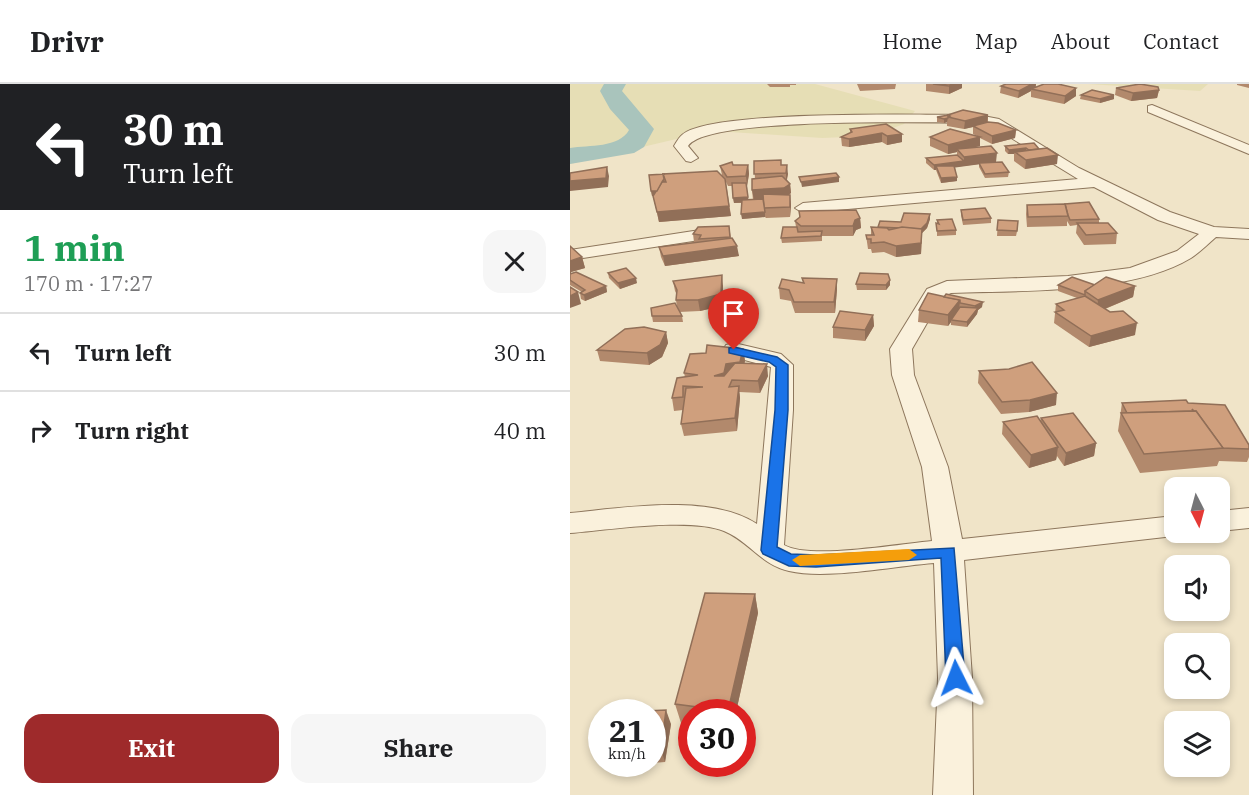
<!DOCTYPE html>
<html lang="en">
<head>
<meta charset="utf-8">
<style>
  body { margin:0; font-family:"IBM Plex Serif",serif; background:#f6f6f6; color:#202124; height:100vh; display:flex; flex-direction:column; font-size:22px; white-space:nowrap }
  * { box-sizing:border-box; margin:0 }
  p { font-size:20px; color:#757577 }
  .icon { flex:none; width:33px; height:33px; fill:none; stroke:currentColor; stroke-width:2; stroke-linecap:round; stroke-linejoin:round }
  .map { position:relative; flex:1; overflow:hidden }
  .drawer { display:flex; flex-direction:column; background:#fff; width:570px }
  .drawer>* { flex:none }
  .banner { background:#202124; color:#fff; overflow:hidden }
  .needle { width:39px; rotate:174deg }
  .controls { position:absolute; left:594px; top:393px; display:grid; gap:12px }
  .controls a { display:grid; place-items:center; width:66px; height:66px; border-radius:12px; background:#fff; box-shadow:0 3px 9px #0003; font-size:30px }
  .speed { position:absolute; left:18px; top:615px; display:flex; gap:12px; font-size:30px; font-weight:700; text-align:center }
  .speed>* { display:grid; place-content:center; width:78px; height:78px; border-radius:50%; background:#fff; box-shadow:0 3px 9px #0003; line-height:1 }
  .speed small { font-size:15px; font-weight:400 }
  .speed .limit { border:9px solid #d22; background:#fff; color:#111 }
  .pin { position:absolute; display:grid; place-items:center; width:51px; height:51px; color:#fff; margin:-62px -26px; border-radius:50% 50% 50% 0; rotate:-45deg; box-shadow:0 0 6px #0007 }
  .pin .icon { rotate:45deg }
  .me { position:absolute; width:66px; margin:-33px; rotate:357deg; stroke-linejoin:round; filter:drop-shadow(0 0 4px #0008) }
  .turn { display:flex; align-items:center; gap:21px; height:126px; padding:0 24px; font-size:27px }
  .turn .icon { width:78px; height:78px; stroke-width:2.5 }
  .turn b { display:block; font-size:42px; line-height:51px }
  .round { display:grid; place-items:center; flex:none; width:63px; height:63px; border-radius:18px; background:#f6f6f6 }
  .head { display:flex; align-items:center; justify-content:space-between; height:102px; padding:0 24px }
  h1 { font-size:36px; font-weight:700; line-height:45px; color:#1e9e55 }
  .primary-button { display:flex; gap:12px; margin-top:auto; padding:12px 24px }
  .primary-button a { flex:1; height:69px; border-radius:18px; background:#9e2a2b; color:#fff; font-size:24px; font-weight:700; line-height:69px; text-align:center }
  .primary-button a+a { background:#f6f6f6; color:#202124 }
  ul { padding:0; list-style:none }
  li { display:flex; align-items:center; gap:18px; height:78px; padding:0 24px; border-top:2px solid #e0e0e0 }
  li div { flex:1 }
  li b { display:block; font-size:22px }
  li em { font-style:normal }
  header { display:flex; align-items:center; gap:36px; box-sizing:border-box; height:84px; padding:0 30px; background:#fff; border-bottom:2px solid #e0e0e0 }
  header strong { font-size:28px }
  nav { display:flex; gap:33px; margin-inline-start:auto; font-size:21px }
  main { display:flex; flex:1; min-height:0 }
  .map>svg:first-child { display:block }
  .farmland { fill:#e6deb5 }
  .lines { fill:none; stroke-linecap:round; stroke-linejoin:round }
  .river { fill:#a9c4bc; fill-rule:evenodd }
  .minor-casing { stroke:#8d765c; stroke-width:2 }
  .minor { fill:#faf1dc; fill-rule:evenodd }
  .wall { fill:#b2896c }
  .shaded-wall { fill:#916f58 }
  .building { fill:#cf9f7d; stroke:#916f58; stroke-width:1.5 }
  .route { fill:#1a73e8; stroke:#114b97; stroke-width:1.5 }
  .slow { fill:#f59e0b }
</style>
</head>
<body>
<header>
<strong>Drivr</strong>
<nav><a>Home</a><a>Map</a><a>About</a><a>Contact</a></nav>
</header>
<main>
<section class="drawer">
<div class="banner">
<div class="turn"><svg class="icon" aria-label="left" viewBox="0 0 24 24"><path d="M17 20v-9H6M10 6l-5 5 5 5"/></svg><div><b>30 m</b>Turn left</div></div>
</div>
<div class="head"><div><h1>1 min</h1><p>170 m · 17:27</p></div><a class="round"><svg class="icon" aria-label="close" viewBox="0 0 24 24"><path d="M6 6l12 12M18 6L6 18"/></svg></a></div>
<ul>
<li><svg class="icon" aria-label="left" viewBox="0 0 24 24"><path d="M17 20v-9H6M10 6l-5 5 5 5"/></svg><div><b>Turn left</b></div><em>30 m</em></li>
<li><svg class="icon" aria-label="right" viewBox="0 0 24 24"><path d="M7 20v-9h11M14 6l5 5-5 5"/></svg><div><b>Turn right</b></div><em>40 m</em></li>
</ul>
<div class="primary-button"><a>Exit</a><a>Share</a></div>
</section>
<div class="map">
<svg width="679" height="711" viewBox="0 0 679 711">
  <rect width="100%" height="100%" fill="#f0e4c8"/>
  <g class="farmland">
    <polygon points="0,0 245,0 345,27 334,40 301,52 252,54 130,46 115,53 0,80"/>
    <polygon points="518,0 638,0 630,7"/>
  </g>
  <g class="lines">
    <path class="river" d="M 34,0 L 56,0 L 52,7 L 84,45 L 74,63 L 64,69 L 0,80 L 0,64 C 19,61 49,64 59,46 L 40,25 L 30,7 Z"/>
    <g class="minor-casing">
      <g id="minor">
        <polygon points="582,21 679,61 679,70 578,28 578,22"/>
        <path d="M 408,31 L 429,35 L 509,84 L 600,128 L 644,143 L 679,145 L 679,155 L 646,153 C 638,160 630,168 621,174 C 560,211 450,206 381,209 L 372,213 L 342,265 L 344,291 L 378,383 L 392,455 L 604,432 L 604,448 L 615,448 L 604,452 L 394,476 L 402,594 L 403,711 L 363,711 L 368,594 L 364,479 C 325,482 256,496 219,487 C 191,481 179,457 154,447 C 121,433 37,446 0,449 L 0,429 C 53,424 140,409 187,440 L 201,283 L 156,271 L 153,266 L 156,261 L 164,259 L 211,270 L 223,281 L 223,326 L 214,461 C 240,476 329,460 362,457 L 352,383 L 322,291 L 320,265 L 357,205 L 377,197 L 498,192 L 560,184 L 607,167 L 629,150 L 588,136 L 524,103 L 233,129 L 225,124 L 233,119 L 508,95 L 420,41 L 408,39 C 364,39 138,32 118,62 L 128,74 L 121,78 L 116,77 L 104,62 C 106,59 109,53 112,51 C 140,25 360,31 408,31 Z"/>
        <polygon points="130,146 139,151 136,155 0,176 0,166"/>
        <polygon points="679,424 679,444 650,447 650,427"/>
      </g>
    </g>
    <use href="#minor" class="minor"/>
  </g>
  <g class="wall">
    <polygon points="197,0 226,0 226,1 220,1 220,3 200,3"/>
    <polygon points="287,0 326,0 325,5 290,7"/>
    <polygon points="356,0 392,0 392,4 379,10 356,7"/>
    <polygon points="436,0 466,0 466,4 506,12 494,20 461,13 461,7 448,14 430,9 431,2"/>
    <polygon points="667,0 679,0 679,4 667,1"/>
    <polygon points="546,4 589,6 587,14 561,17 545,11"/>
    <polygon points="511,11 544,11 544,15 530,19 510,15"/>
    <polygon points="379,31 418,31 418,38 446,46 445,54 422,60 410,54 410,62 401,64 426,78 421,78 439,88 438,93 415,94 409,83 409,80 385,83 387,97 371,99 366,86 364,86 356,79 356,74 387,71 387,68 378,70 360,62 360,53 407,52 403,50 403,43 394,45 377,42 377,38 374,39 367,38 367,33"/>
    <polygon points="280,45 332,50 332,58 317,61 312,58 279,63 272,62 271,53 280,49"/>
    <polygon points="435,62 469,65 487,80 455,85 444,77 444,70 438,70 435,67"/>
    <polygon points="184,77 211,81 218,90 217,96 220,100 221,109 219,111 221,121 220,133 196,134 195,133 172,135 172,119 164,119 162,102 158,102 156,98 161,132 89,138 83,112 82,112 79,91 144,87 152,91 150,82 178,81 179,90 177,102 178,116 183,116 182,106 185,95"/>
    <polygon points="457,121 529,135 529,139 547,149 546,160 514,161 506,149 507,141 500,142 497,137 497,142 457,143 456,130"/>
    <polygon points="391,126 421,134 421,139 393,141 391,131"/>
    <polygon points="229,127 290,134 291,144 286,146 283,152 252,152 252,157 212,159 211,154 226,143 225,137 229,134"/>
    <polygon points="360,130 360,135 357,144 352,149 351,170 326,173 314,168 302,169 301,165 298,165 296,151 301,151 301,143 308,144 331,138"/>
    <polygon points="367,136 386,146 386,151 367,152"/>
    <polygon points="428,136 448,143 446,152 427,152"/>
    <polygon points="159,142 161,154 169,172 95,182 91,173 89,163 124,158 123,150"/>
    <polygon points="0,162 12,173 15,184 1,188 1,190 36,202 37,208 15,217 11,215 10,209 12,208 0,201"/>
    <polygon points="38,189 67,199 50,205 39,194"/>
    <polygon points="290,189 320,201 316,206 287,206 286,200"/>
    <polygon points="232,194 267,195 267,205 265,229 225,229 221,217 210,215 209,204 233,199"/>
    <polygon points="103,197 153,202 152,222 130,227 109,228 112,232 113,238 83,238 82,232 107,224 106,216 107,211 105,207"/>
    <polygon points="488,201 525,201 565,202 563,213 535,225 565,251 519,263 484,239 486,220 507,214 488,207"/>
    <polygon points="358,209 412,223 408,226 407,230 397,243 381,241 381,238 378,242 348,238 349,226"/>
    <polygon points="174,210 175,216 173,227 157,228 156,222"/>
    <polygon points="303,231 304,242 295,257 263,254 263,243"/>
    <polygon points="96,248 98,259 92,273 79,281 30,277 27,266"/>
    <polygon points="173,265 175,277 174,280 198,292 190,309 169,308 170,314 167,347 114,352 111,340 113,326 104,327 102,314 115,293 114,289 136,269"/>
    <polygon points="409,287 486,321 459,328 431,330 408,299"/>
    <polygon points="552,319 618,319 679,361 679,373 677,378 649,377 647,382 570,389 548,347"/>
    <polygon points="471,334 526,359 524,372 494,382 487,372 486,376 459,384 432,350 433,338 470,337"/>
    <polygon points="185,510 188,529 166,628 122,628 122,640 111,639 105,620"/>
    <polygon points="82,628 101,640 95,678 82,679"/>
  </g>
  <g class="shaded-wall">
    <polygon points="384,0 392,0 392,4 379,10 379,2"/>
    <polygon points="462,0 466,0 465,5 461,5 461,7 448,14 449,7"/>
    <polygon points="506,4 506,12 494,20 495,12"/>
    <polygon points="589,6 587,14 561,17 563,9"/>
    <polygon points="544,11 544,15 530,19 530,15"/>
    <polygon points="418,31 417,39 403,42 403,43 394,45 395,37"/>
    <polygon points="378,34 377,38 374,39 374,35"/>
    <polygon points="446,46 445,54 422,60 422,52"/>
    <polygon points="312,49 312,58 279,63 279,55"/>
    <polygon points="332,50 332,58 317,61 317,52"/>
    <polygon points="410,53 410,62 388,67 387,65 387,68 378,70 378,61"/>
    <polygon points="456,64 456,69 445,68 444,70 438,70 439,66"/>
    <polygon points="427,69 426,78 367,86 366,82 366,86 364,86 364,81 394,77 394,73"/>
    <polygon points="488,71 487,80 455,85 456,76"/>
    <polygon points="178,81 179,90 177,102 176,92"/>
    <polygon points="217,81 218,90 216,98 216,89"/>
    <polygon points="37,83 39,92 38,103 0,107 0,97"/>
    <polygon points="269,93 269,98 232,103 231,98"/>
    <polygon points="387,93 387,97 371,99 371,94"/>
    <polygon points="94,95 95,99 91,111 82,112 81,107"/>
    <polygon points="220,100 221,109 215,113 184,116 182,106"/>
    <polygon points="220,111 221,121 220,133"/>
    <polygon points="178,113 179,118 164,119 163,114"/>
    <polygon points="159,122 161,132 89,138 87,128"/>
    <polygon points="195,128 195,133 172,135 171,130"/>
    <polygon points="360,130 360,135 357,144 352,149 351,170 326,173 326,162"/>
    <polygon points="290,134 291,144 286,146 283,152 283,142 285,136"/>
    <polygon points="159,142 161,163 167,162 169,172 95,182 93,172 161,163"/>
    <polygon points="12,173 15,184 1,188 2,192 0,193 0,177"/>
    <polygon points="152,191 153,202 152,222 130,227 128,216"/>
    <polygon points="66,194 67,199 50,205 48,199"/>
    <polygon points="267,195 267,205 265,229 264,218"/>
    <polygon points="320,196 320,201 316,206 316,201"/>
    <polygon points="36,202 37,208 15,217 14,211"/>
    <polygon points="565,202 563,213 527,228 528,216"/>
    <polygon points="8,208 11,220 0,224 0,212"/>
    <polygon points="174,210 175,216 173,227 172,221"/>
    <polygon points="390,216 389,227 381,236 381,238 378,242 378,231"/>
    <polygon points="413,218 412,223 408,226 407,230 397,243 397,238 405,228 405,222"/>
    <polygon points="303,231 304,242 295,257 295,246"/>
    <polygon points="567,239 565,251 519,263 521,252"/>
    <polygon points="96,248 98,259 92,273 79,281 77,269"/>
    <polygon points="173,265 175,277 172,289 158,292 144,292"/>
    <polygon points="197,280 198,292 190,309 188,297"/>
    <polygon points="169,302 170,314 167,347 165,334"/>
    <polygon points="487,309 486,321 459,328 460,316"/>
    <polygon points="526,359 524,372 494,382 496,369"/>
    <polygon points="488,363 486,376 459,384 461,371"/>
    <polygon points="185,510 188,529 166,628 158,628 158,627"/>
    <polygon points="96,626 101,640 95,678 91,665"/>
  </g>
  <g class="building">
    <polygon points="363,0 384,0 379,2"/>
    <polygon points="436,0 462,0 449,7 431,2"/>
    <polygon points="474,0 488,0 506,4 495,12 461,5"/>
    <polygon points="570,0 588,3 589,6 563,9 546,4"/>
    <polygon points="522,6 544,11 530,15 511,11"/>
    <polygon points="393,26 418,31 395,37 378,33 380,32 378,31"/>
    <polygon points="378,31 378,34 374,35 367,33 379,31"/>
    <polygon points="418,38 428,39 446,46 422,52 403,42"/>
    <polygon points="316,40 332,50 317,52 312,49 279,55 271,53 282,48 280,45"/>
    <polygon points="380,45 410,53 378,61 360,53"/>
    <polygon points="464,59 469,65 459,66 456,64 439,66 435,62"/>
    <polygon points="421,62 427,69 394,73 387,65"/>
    <polygon points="477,64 488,71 456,76 445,68"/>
    <polygon points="387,71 394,77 364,81 356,74"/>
    <polygon points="211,76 211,81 217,81 216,89 184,90 184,77"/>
    <polygon points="162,78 163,81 178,81 176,92 157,93 150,82"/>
    <polygon points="432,78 439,88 415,90 409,79"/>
    <polygon points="366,82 384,82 387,93 371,94"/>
    <polygon points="37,83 36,94 0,97 0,89"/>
    <polygon points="147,87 155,95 159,122 87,128 83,112 92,98 96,98 93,90"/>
    <polygon points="266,89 269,93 231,98 229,93"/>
    <polygon points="93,90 94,95 92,98 87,107 81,107 79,91 95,90"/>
    <polygon points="212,92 220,100 214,104 182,106 182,95"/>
    <polygon points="162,99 176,99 178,113 163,114"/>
    <polygon points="193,110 220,111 220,123 194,124"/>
    <polygon points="193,115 195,128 171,130 172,116"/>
    <polygon points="519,118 529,135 500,136 498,131 495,120"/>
    <polygon points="495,120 498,132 458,133 457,121"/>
    <polygon points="415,124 421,134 393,136 391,126"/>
    <polygon points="286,126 290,134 285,136 283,142 231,142 225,137 230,133 229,127"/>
    <polygon points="334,129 360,130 357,139 351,145 308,143 310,137 331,138"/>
    <polygon points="382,135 386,146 367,147 366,139 369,140 367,136"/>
    <polygon points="428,136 448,137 447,147 427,146"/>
    <polygon points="507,139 538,139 547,149 516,151"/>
    <polygon points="159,142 160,153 129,155 131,151 123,150 128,143"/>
    <polygon points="213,143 227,143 228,148 252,147 251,152 211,154"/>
    <polygon points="301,143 317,144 319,146 332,143 352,145 351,159 326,162 314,158 301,159 301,155 297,155 296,151 304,151"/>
    <polygon points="162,154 167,162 93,172 89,163"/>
    <polygon points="0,162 12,173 0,177"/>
    <polygon points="56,184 66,194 48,199 38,189"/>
    <polygon points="6,188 36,202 14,211 10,209 15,206 0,196 0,190"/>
    <polygon points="290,189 318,190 320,196 316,201 286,200"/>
    <polygon points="152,191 151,210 128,216 106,216 107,206 103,197"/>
    <polygon points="502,193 525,201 515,207 515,211 488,201"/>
    <polygon points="536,193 565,202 528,216 515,207"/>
    <polygon points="232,194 267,195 264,218 224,218 219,206 209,204 212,195 234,199"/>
    <polygon points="0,203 8,208 0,212"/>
    <polygon points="358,209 390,216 378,231 349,226"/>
    <polygon points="157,210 174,210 172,221 156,222"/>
    <polygon points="376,210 413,218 405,222 390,219 390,216 374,213"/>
    <polygon points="515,212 540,228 553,227 567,239 521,252 485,228 494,226 486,220"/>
    <polygon points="105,219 112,232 82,232 81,224"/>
    <polygon points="390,223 408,224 397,238 381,236"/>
    <polygon points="270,227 303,231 295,246 263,243"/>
    <polygon points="74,243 96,248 90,261 77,269 27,266 55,245"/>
    <polygon points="137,261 173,265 170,278 156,280 154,289 144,292 154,292 165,279 197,280 188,297 162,296 159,303 169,302 165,334 111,340 116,304 133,303 113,302 113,313 102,314 107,294 128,291 114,289 120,270 136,269"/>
    <polygon points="462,278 487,309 460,316 432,318 409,287 439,285"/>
    <polygon points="616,316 618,319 655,321 679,361 679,365 651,364 653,364 626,327 624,327 622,325 623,327 557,329 552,319"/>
    <polygon points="626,327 653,364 574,370 551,329"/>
    <polygon points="503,329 526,359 496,369 471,334"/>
    <polygon points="467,332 488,363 461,371 433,338"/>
    <polygon points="135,509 185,510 158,627 105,620"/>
    <polygon points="96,626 91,665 82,665 82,628 53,628"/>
  </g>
  <polygon class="route" points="164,263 207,273 218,281 218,326 207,463 221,470 246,471 384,464 395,594 392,600 386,602 379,600 376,594 371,474 246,483 219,482 193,470 191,466 205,326 206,283 199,278 159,269 159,264"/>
  <polygon class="slow" points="339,465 347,471 339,476 230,482 222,476 230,471"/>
</svg>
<div class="controls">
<a><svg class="needle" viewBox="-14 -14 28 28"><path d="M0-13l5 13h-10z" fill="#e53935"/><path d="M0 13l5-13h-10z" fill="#757577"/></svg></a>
<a><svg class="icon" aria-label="sound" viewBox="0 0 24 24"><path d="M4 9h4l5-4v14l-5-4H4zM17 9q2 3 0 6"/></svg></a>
<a><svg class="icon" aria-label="search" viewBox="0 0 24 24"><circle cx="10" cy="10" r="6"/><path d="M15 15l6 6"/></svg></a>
<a><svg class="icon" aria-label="layers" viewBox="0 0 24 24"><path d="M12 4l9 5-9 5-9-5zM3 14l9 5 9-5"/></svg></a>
</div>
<div class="speed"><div>21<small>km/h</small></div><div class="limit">30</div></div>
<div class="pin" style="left:164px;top:266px;background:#d93025"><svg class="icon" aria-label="arrive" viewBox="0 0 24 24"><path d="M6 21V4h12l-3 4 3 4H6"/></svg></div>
<svg class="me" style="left:386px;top:594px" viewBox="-20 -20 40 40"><path d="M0-17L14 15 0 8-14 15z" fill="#1a73e8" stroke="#fff" stroke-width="4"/></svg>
</div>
</main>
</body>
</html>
